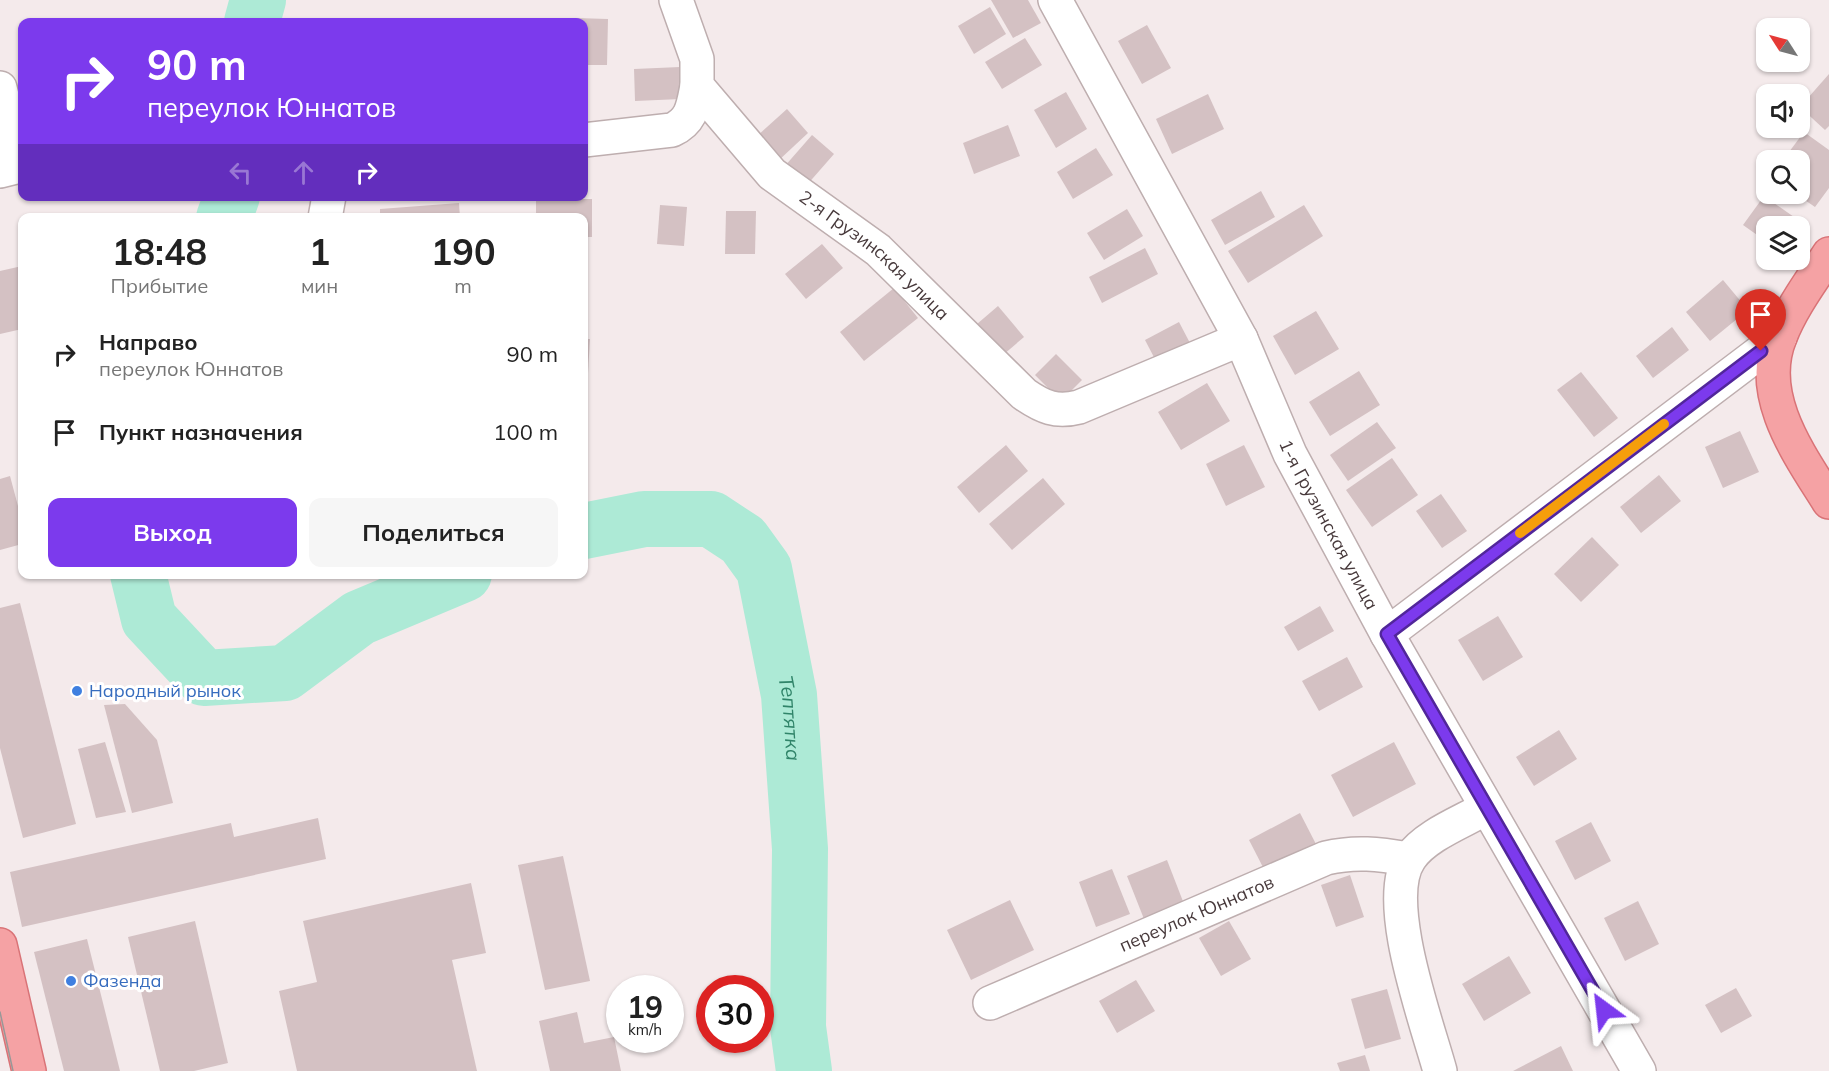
<!DOCTYPE html>
<html lang="ru">
<head>
<meta charset="utf-8">
<style>
  body { margin:0; font-family:Mulish,sans-serif; background:#f6f6f6; color:#222; height:100vh; display:flex; flex-direction:column; font-size:22px; white-space:nowrap }
  * { box-sizing:border-box; margin:0 }
  p { font-size:20px; color:#767676 }
  .icon { flex:none; width:33px; height:33px; fill:none; stroke:currentColor; stroke-width:2; stroke-linecap:round; stroke-linejoin:round }
  .map { position:relative; flex:1; overflow:hidden }
  .drawer { position:absolute; left:18px; top:213px; width:570px; height:366px; display:flex; flex-direction:column; background:#fff; border-radius:12px; box-shadow:0 2px 4px #0004 }
  .drawer>* { flex:none }
  .guide { position:absolute; left:18px; top:18px; width:570px; height:183px; border-radius:12px; box-shadow:0 2px 4px #0004; background:#7c3aed; color:#fff; overflow:hidden }
  .needle { width:39px; rotate:306deg }
  .controls { position:absolute; left:1756px; top:18px; display:grid; gap:12px }
  .controls a { display:grid; place-items:center; width:54px; height:54px; border-radius:12px; background:#fff; box-shadow:0 2px 4px #0004; font-size:30px }
  .speed { position:absolute; left:606px; top:975px; display:flex; gap:12px; font-size:30px; font-weight:700; text-align:center }
  .speed>* { display:grid; place-content:center; width:78px; height:78px; border-radius:50%; background:#fff; box-shadow:0 2px 4px #0004; line-height:1 }
  .speed small { font-size:15px; font-weight:400 }
  .speed .limit { border:9px solid #d22; background:#fff; color:#111 }
  .pin { position:absolute; display:grid; place-items:center; width:51px; height:51px; color:#fff; margin:-62px -26px; border-radius:50% 50% 50% 0; rotate:-45deg; box-shadow:0 0 6px #0007 }
  .pin .icon { rotate:45deg }
  .me { position:absolute; width:66px; margin:-33px; rotate:330deg; stroke-linejoin:round; filter:drop-shadow(0 0 4px #0008) }
  .turn { display:flex; align-items:center; gap:21px; height:126px; padding:0 30px; font-size:27px }
  .turn .icon { width:78px; height:78px; stroke-width:2.5 }
  .turn b { display:block; font-size:42px; line-height:51px }
  .lanes { display:flex; align-items:center; height:57px; padding:0 30px; background:#0003; justify-content:center; gap:30px; direction:ltr }
  .lanes .off { opacity:.35 }
  .eta { display:flex; justify-content:space-evenly; align-items:center; height:102px; text-align:center }
  .eta b { font-size:36px; font-weight:700; line-height:42px }
  .cta { display:flex; gap:12px; margin-top:auto; padding:12px 30px }
  .cta a { flex:1; height:69px; border-radius:12px; background:#7c3aed; color:#fff; font-size:24px; font-weight:700; line-height:69px; text-align:center }
  .cta a+a { background:#f6f6f6; color:#222 }
  ul { padding:0; list-style:none }
  li { display:flex; align-items:center; gap:18px; height:78px; padding:0 30px }
  li div { flex:1 }
  li b { display:block; font-size:22px }
  li em { font-style:normal }
  .map>svg:first-child { display:block }
  .lines { fill:none; stroke-linecap:round; stroke-linejoin:round }
  .river { stroke:#adead6; stroke-width:56 }
  .building { fill:#d4c1c3 }
  .minor-casing { stroke:#beaeaf; stroke-width:36 }
  .major-casing { stroke:#d97377; stroke-width:36 }
  .minor { stroke:#fff; stroke-width:33 }
  .major { stroke:#f5a2a4; stroke-width:33 }
  .tram { stroke:#989898; stroke-width:1.5 }
  .route-casing { stroke:#51269a; stroke-width:15 }
  .route { stroke:#7c3aed; stroke-width:10 }
  .slow { stroke:#f59e0b; stroke-width:10 }
  .shop-dot { fill:#3f7fe0; stroke:#fff; stroke-width:2 }
  .labels { text-anchor:middle; stroke-width:6; stroke-linejoin:round; paint-order:stroke }
  .street-label { font-size:18px; fill:#47393b; stroke:#fff }
  .shop-label { font-size:18px; fill:#366cbe; stroke:#fff; text-anchor:start }
  .water-label { font-size:20px; font-style:italic; fill:#308469; stroke:#fff }
</style>
</head>
<body>
<div class="map">
<svg width="1829" height="1071" viewBox="0 0 1829 1071">
  <rect width="100%" height="100%" fill="#f4eaeb"/>
  <g class="lines">
    <g class="river">
      <polyline points="252,22 258,0"/>
      <polyline points="224,218 232,196"/>
      <path id="s1" d="M 584,531 L 644,519 L 711,519 L 743,540 L 764,569 L 789,695 L 800,849 L 798,1027 L 804,1071"/>
      <polyline points="138,574 149,619 204,678 285,673 359,618 464,574"/>
    </g>
  </g>
  <g class="building">
    <polygon points="991,0 1028,0 1041,23 1013,38"/>
    <polygon points="990,7 1006,34 974,54 958,26"/>
    <polygon points="576,18 608,19 607,65 584,65 584,22 576,22"/>
    <polygon points="1147,25 1171,68 1142,84 1118,41"/>
    <polygon points="1025,38 1042,65 1002,89 985,62"/>
    <polygon points="680,67 681,99 635,101 634,69"/>
    <polygon points="1829,74 1829,126 1825,130 1800,107"/>
    <polygon points="1066,92 1087,129 1056,148 1034,110"/>
    <polygon points="1208,94 1224,129 1172,154 1156,119"/>
    <polygon points="787,109 808,133 778,161 756,137"/>
    <polygon points="1008,125 1020,156 974,174 963,143"/>
    <polygon points="1804,132 1829,150 1829,188 1815,207 1796,194 1800,194 1800,160 1783,160"/>
    <polygon points="812,135 834,154 806,186 784,167"/>
    <polygon points="1096,148 1113,175 1073,199 1057,172"/>
    <polygon points="1261,191 1275,217 1225,245 1211,220"/>
    <polygon points="1764,196 1804,224 1800,230 1800,226 1767,226 1767,242 1743,225"/>
    <polygon points="536,199 592,199 592,237 584,237 584,218 536,218"/>
    <polygon points="459,203 460,218 380,218 380,209"/>
    <polygon points="660,205 687,207 684,246 657,244"/>
    <polygon points="1304,205 1323,236 1248,283 1228,251"/>
    <polygon points="1127,209 1143,236 1104,260 1087,233"/>
    <polygon points="726,211 756,211 755,254 725,254"/>
    <polygon points="822,244 843,268 806,299 785,274"/>
    <polygon points="1145,248 1158,274 1102,303 1089,277"/>
    <polygon points="22,266 22,329 0,334 0,271"/>
    <polygon points="1723,280 1748,310 1710,341 1686,312"/>
    <polygon points="894,288 918,318 864,361 840,332"/>
    <polygon points="998,306 1024,337 1003,355 977,324"/>
    <polygon points="1316,311 1339,349 1295,375 1273,336"/>
    <polygon points="1179,322 1191,345 1157,363 1145,340"/>
    <polygon points="1672,327 1689,350 1653,378 1636,356"/>
    <polygon points="584,339 590,339 588,373 584,373"/>
    <polygon points="1056,354 1082,380 1061,401 1035,375"/>
    <polygon points="1359,371 1380,405 1330,436 1309,402"/>
    <polygon points="1581,372 1618,418 1594,437 1557,390"/>
    <polygon points="1207,383 1230,421 1181,450 1158,412"/>
    <polygon points="1377,422 1396,448 1348,481 1330,455"/>
    <polygon points="1740,431 1759,472 1723,488 1705,447"/>
    <polygon points="1006,445 1028,471 979,513 957,487"/>
    <polygon points="1244,445 1265,487 1226,506 1206,464"/>
    <polygon points="1392,458 1418,495 1372,527 1346,490"/>
    <polygon points="1659,475 1681,501 1641,533 1620,507"/>
    <polygon points="10,476 22,521 22,544 0,550 0,479"/>
    <polygon points="1043,478 1065,504 1012,550 989,524"/>
    <polygon points="1441,494 1467,531 1442,548 1416,511"/>
    <polygon points="1592,537 1619,565 1581,602 1554,574"/>
    <polygon points="20,603 76,824 23,838 0,748 0,608"/>
    <polygon points="1320,606 1334,631 1298,651 1284,627"/>
    <polygon points="1498,616 1523,657 1483,681 1458,640"/>
    <polygon points="1347,657 1363,687 1319,711 1302,681"/>
    <polygon points="125,704 157,740 173,803 132,813 104,705"/>
    <polygon points="1559,730 1577,759 1534,786 1516,757"/>
    <polygon points="105,742 126,812 96,818 78,749"/>
    <polygon points="1394,742 1416,784 1353,817 1331,775"/>
    <polygon points="1300,813 1318,848 1267,875 1249,840"/>
    <polygon points="318,818 326,859 22,927 10,872 231,823 234,837"/>
    <polygon points="1591,822 1611,861 1575,880 1555,841"/>
    <polygon points="563,856 590,981 545,990 518,865"/>
    <polygon points="1167,860 1184,904 1144,919 1127,876"/>
    <polygon points="1112,869 1130,914 1096,927 1079,882"/>
    <polygon points="1350,875 1364,917 1336,927 1321,885"/>
    <polygon points="471,883 486,953 452,960 477,1071 297,1071 279,991 317,982 303,921"/>
    <polygon points="1010,900 1034,950 971,980 947,930"/>
    <polygon points="1638,901 1659,944 1625,961 1604,918"/>
    <polygon points="195,921 228,1063 194,1071 160,1071 128,937"/>
    <polygon points="1229,921 1251,959 1221,976 1199,938"/>
    <polygon points="87,939 120,1071 64,1071 34,952"/>
    <polygon points="1509,956 1531,993 1484,1021 1462,984"/>
    <polygon points="1136,980 1155,1011 1117,1033 1099,1001"/>
    <polygon points="1736,988 1752,1016 1721,1033 1705,1005"/>
    <polygon points="1387,989 1401,1039 1365,1049 1351,999"/>
    <polygon points="577,1012 584,1043 614,1037 621,1071 550,1071 539,1021"/>
    <polygon points="1561,1046 1573,1071 1513,1071"/>
    <polygon points="1365,1055 1370,1071 1340,1071 1337,1063"/>
  </g>
  <g class="lines">
    <g class="minor-casing">
      <g id="minor">
        <path id="s2" d="M 676,0 L 697,59 L 697,86 L 772,174 L 878,250 L 1024,394 C 1043,407 1056,413 1079,407 L 1241,339"/>
        <path id="s3" d="M 1055,0 L 1241,339 L 1290,454 L 1387,634 L 1639,1071"/>
        <polyline points="0,88 20,166 0,171"/>
        <path d="M 584,140 L 672,130 C 692,121 693,106 697,86"/>
        <polyline points="325,218 329,196"/>
        <polyline points="1387,634 1780,337"/>
        <path id="s4" d="M 990,1003 L 1326,858 C 1355,851 1379,854 1409,859"/>
        <path d="M 1440,1071 C 1427,1023 1381,900 1410,858 C 1426,835 1462,822 1486,808"/>
      </g>
    </g>
    <g class="major-casing">
      <g id="major">
        <path d="M 1829,254 C 1812,280 1791,308 1780,337 C 1756,396 1799,454 1829,502"/>
        <polyline points="0,945 29,1071"/>
      </g>
    </g>
    <use href="#minor" class="minor"/>
    <use href="#major" class="major"/>
    <polyline class="tram" points="0,1012 13,1071"/>
  </g>
  <g class="lines">
    <g class="route-casing">
      <polyline id="route" points="1604,1010 1387,634 1761,351"/>
    </g>
    <use href="#route" class="route"/>
    <polyline class="slow" points="1520,533 1664,424"/>
  </g>
  <g class="shop-dot">
    <circle cx="77" cy="691" r="6"/>
    <circle cx="71" cy="981" r="6"/>
  </g>
  <g class="labels">
    <g class="street-label">
      <text dy="6" stroke="none"><textPath href="#s2" startOffset="336">2-я Грузинская улица</textPath></text>
      <text dy="6" stroke="none"><textPath href="#s3" startOffset="592">1-я Грузинская улица</textPath></text>
      <text dy="6" stroke="none"><textPath href="#s4" startOffset="225">переулок Юннатов</textPath></text>
    </g>
    <g class="shop-label">
      <text x="89" y="697">Народный рынок</text>
      <text x="83" y="987">Фазенда</text>
    </g>
    <g class="water-label">
      <text dy="7" stroke="none"><textPath href="#s1" startOffset="354">Тептятка</textPath></text>
    </g>
  </g>
</svg>
<div class="controls">
<a><svg class="needle" viewBox="-14 -14 28 28"><path d="M0-13l5 13h-10z" fill="#e53935"/><path d="M0 13l5-13h-10z" fill="#767676"/></svg></a>
<a><svg class="icon" aria-label="sound" viewBox="0 0 24 24"><path d="M4 9h4l5-4v14l-5-4H4zM17 9q2 3 0 6"/></svg></a>
<a><svg class="icon" aria-label="search" viewBox="0 0 24 24"><circle cx="10" cy="10" r="6"/><path d="M15 15l6 6"/></svg></a>
<a><svg class="icon" aria-label="layers" viewBox="0 0 24 24"><path d="M12 4l9 5-9 5-9-5zM3 14l9 5 9-5"/></svg></a>
</div>
<div class="speed"><div>19<small>km/h</small></div><div class="limit">30</div></div>
<div class="pin" style="left:1761px;top:351px;background:#d93025"><svg class="icon" aria-label="arrive" viewBox="0 0 24 24"><path d="M6 21V4h12l-3 4 3 4H6"/></svg></div>
<svg class="me" style="left:1604px;top:1010px" viewBox="-20 -20 40 40"><path d="M0-17L14 15 0 8-14 15z" fill="#7c3aed" stroke="#fff" stroke-width="4"/></svg>
<div class="guide">
<div class="turn"><svg class="icon" aria-label="right" viewBox="0 0 24 24"><path d="M7 20v-9h11M14 6l5 5-5 5"/></svg><div><b>90 m</b>переулок Юннатов</div></div>
<div class="lanes"><svg class="icon off" aria-label="left" viewBox="0 0 24 24"><path d="M17 20v-9H6M10 6l-5 5 5 5"/></svg><svg class="icon off" aria-label="ahead" viewBox="0 0 24 24"><path d="M12 20V5M6 11l6-6 6 6"/></svg><svg class="icon" aria-label="right" viewBox="0 0 24 24"><path d="M7 20v-9h11M14 6l5 5-5 5"/></svg></div>
</div>
<section class="drawer">
<div class="eta">
<div><b>18:48</b><p>Прибытие</p></div>
<div><b>1</b><p>мин</p></div>
<div><b>190</b><p>m</p></div>
</div>
<ul>
<li><svg class="icon" aria-label="right" viewBox="0 0 24 24"><path d="M7 20v-9h11M14 6l5 5-5 5"/></svg><div><b>Направо</b><p>переулок Юннатов</p></div><em>90 m</em></li>
<li><svg class="icon" aria-label="arrive" viewBox="0 0 24 24"><path d="M6 21V4h12l-3 4 3 4H6"/></svg><div><b>Пункт назначения</b></div><em>100 m</em></li>
</ul>
<div class="cta"><a>Выход</a><a>Поделиться</a></div>
</section>
</div>
</body>
</html>
